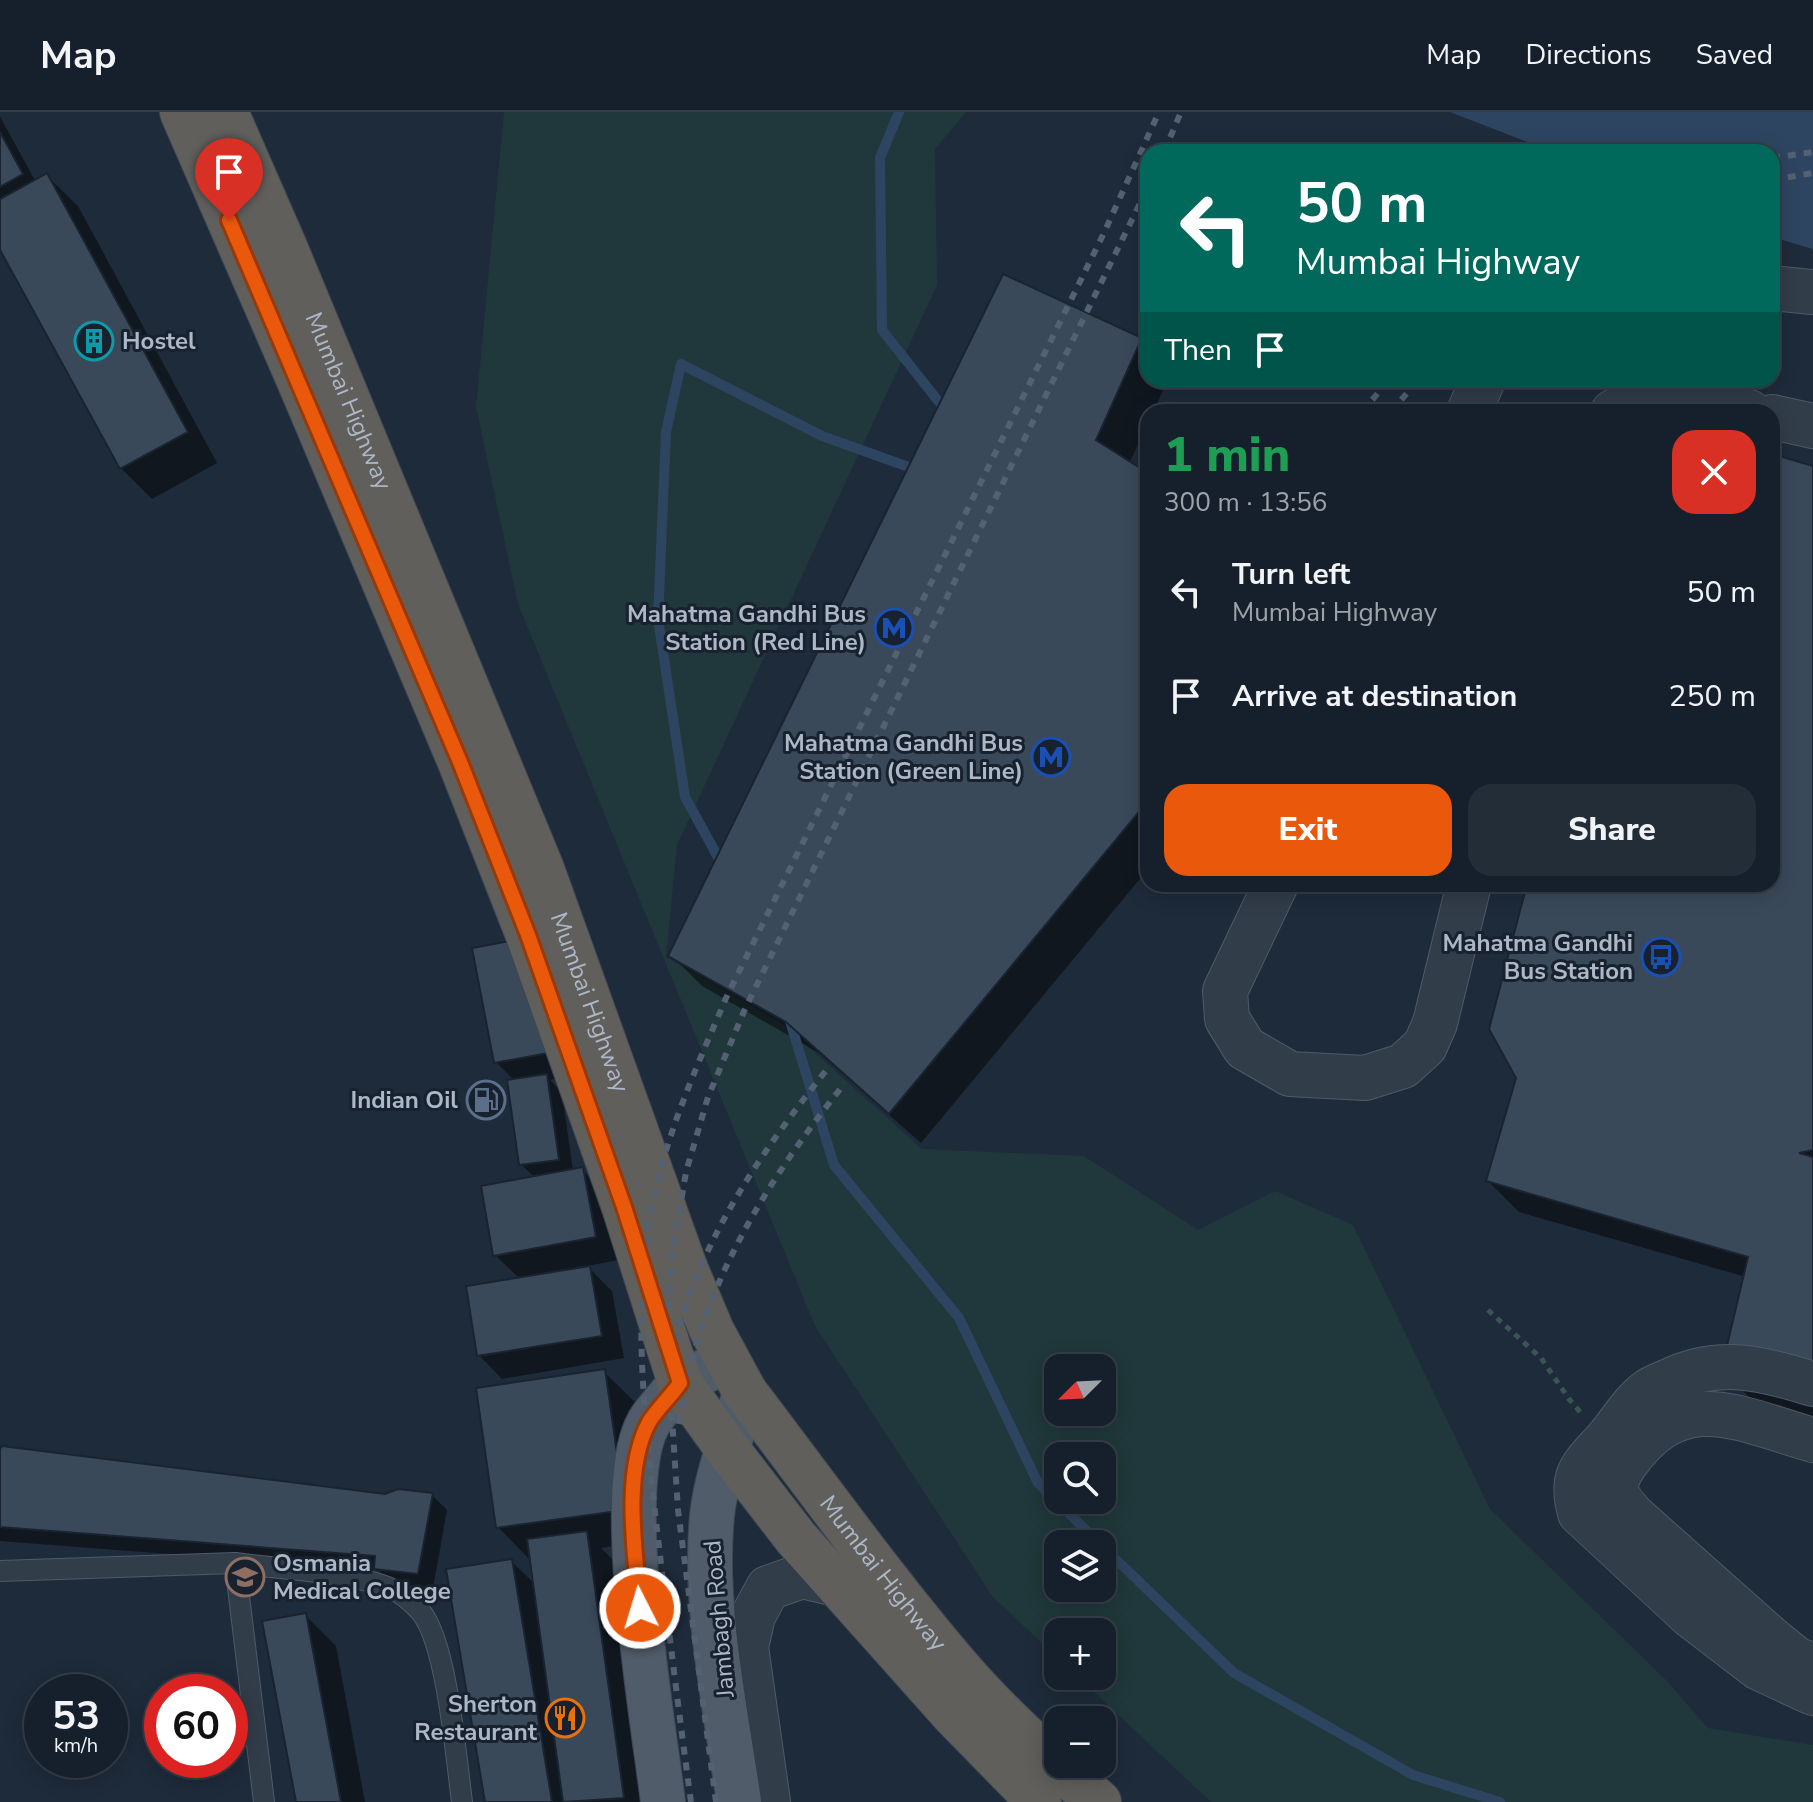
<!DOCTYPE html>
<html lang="en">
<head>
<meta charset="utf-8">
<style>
  body { margin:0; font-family:"Nunito Sans",sans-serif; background:#232d38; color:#f1f3f6; height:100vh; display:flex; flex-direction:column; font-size:30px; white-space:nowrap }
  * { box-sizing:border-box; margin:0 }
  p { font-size:26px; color:#9ea3a9 }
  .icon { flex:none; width:44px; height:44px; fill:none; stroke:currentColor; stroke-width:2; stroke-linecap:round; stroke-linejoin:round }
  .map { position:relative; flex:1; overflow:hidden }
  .side { position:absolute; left:1140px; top:292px; width:640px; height:488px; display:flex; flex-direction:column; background:#16202c; border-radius:24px; box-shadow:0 4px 20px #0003,0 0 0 2px #353e48 }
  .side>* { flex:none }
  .banner { position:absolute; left:1140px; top:32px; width:640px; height:244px; border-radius:24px; box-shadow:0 4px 20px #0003,0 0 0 2px #353e48; background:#00695c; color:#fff; overflow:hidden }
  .needle { width:52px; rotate:246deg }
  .buttons { position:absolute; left:1044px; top:1242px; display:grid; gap:16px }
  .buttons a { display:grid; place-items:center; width:72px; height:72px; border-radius:16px; background:#16202c; box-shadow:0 4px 20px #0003,0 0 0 2px #353e48; font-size:40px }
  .speed { position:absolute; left:24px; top:1562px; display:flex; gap:16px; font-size:40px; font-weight:700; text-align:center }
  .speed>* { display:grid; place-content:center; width:104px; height:104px; border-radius:50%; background:#16202c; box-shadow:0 4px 20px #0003,0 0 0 2px #353e48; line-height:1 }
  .speed small { font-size:20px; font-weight:400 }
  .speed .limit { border:12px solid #d22; background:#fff; color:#111 }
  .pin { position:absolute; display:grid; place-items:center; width:68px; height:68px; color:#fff; margin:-82px -34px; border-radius:50% 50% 50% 0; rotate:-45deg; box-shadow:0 0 8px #0007 }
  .pin .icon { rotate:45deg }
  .me { position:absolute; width:88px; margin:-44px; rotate:355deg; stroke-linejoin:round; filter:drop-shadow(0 0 6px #0008) }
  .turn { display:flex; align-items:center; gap:28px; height:168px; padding:0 24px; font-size:36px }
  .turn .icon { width:104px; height:104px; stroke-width:2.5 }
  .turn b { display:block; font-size:56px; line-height:68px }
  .then { display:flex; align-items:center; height:76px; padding:0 24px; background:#0003; gap:16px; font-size:30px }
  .round { display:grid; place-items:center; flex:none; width:84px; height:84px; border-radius:24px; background:#232d38 }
  .summary { display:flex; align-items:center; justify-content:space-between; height:136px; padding:0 24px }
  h1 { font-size:48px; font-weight:800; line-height:60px; color:#1e9e55 }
  .action { display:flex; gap:16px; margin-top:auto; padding:16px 24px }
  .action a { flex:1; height:92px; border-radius:24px; background:#ea580c; color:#fff; font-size:32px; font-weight:800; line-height:92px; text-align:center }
  .action a+a { background:#232d38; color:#f1f3f6 }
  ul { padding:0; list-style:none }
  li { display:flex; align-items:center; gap:24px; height:104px; padding:0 24px }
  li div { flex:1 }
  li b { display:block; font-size:30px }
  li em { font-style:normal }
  header { display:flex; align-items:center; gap:48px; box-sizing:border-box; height:112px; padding:0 40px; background:#16202c; border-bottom:2px solid #353e48 }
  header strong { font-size:38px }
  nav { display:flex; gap:44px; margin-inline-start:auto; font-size:28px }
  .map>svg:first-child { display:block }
  .green { fill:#20383b; fill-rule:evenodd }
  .water { fill:#2e4561 }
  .shadow { fill:#0007 }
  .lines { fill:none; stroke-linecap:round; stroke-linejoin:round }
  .stream { stroke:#2e4561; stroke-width:10 }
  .building { fill:#3a495a; stroke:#1a2430; stroke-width:2 }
  .service-casing { stroke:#505a68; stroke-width:22 }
  .tertiary-casing { stroke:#505a68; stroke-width:46 }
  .primary-casing { stroke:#3c4653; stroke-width:46 }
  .trunk-casing { stroke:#3d4754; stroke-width:46 }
  .path { stroke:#3b5455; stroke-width:5; stroke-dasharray:6 6; stroke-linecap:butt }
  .service { stroke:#323d4a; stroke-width:20 }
  .tertiary { stroke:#323d4a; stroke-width:44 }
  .primary { stroke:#505c6a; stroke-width:44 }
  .trunk { stroke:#605f5c; stroke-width:44 }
  .rail { stroke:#546172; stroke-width:6; stroke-dasharray:8 8; stroke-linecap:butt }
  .route-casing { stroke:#983908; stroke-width:20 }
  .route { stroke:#ea580c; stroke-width:14 }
  .labels { text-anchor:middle; stroke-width:6; stroke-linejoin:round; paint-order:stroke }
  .poi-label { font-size:24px; font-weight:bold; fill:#acb7c7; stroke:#18222e; text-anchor:end }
  .street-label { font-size:24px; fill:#acb7c7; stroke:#18222e }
</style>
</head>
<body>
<header>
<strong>Map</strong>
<nav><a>Map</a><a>Directions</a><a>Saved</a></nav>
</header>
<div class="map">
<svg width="1813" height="1690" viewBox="0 0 1813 1690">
  <rect width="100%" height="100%" fill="#1e2b3a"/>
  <path class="green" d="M 504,0 L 966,0 L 935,37 L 937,173 L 677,733 L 666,845 L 783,912 L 922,1037 L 1084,1044 L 1198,1118 L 1275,1079 L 1353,1113 L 1490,1397 L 1667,1569 L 1708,1616 L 1813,1633 L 1813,1690 L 1211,1690 L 1077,1564 L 1102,1564 L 1102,1520 L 1058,1520 L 1058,1546 L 993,1485 L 815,1214 L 518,492 L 476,295 ZM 1102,1256 L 1102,1300 L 1058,1300 L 1058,1256 ZM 1102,1344 L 1102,1388 L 1058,1388 L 1058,1344 ZM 1058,1432 L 1102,1432 L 1102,1476 L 1058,1476 Z"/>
  <polygon class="water" points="1450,0 1813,0 1813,137 1772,125 1772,40 1553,40"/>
  <g class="shadow">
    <polygon points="0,5 36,70 47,64 78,94 217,351 152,387 121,356 0,134"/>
    <polygon points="1004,164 1141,228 1148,235 1148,268 1168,268 1153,300 1148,300 1148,311 1129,352 1148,364 1148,757 921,1031 819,941 702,874 671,843"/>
    <polygon points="1772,344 1813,356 1813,1306 1754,1290 1723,1259 1746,1165 1519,1100 1488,1069 1519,966 1530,772 1772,772"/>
    <polygon points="474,838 570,964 550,968 562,980 573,1059 582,1058 606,1081 618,1148 587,1154 612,1179 624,1246 502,1267 479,1243 520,1167 495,1143 535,1066 521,1052 515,969 496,950"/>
    <polygon points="604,1260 635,1290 655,1428 601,1436 617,1452 650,1690 487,1690 511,1449 535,1472 531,1446 528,1446 498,1415"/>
    <polygon points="0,1341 385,1384 432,1383 447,1398 433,1476 392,1471 378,1458 0,1429"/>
    <polygon points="305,1503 336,1534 365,1690 298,1690"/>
  </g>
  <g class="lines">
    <g class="stream">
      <polyline points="899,0 880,46 882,218 943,295 942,300"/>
      <polyline points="724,756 685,685 658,507 666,320 681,252 822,324 920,359"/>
      <polyline points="789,906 834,1053 959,1206 1038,1371 1100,1432"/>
      <polyline points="1102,1434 1234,1561 1413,1663 1500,1690"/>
    </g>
  </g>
  <g class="building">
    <polygon points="0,20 23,62 0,75"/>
    <polygon points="47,61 188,320 120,357 0,138 0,87"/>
    <polygon points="1003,162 1142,226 1096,328 1148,361 1148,689 889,1002 786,910 668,844"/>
    <polygon points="1772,342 1813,354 1813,1038 1799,1041 1813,1045 1813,1285 1721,1259 1748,1145 1486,1069 1516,966 1489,917 1527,772 1772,772"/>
    <polygon points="527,826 548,941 494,951 472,836"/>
    <polygon points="547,962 559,1048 519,1053 507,968"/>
    <polygon points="583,1055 596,1125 493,1144 481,1074"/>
    <polygon points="590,1154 602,1224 477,1244 466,1174"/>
    <polygon points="605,1257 625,1398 496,1416 476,1276"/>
    <polygon points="2,1334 385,1382 398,1377 433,1381 418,1462 374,1457 375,1444 0,1415 0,1337"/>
    <polygon points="587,1419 624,1686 563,1690 527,1427"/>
    <polygon points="512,1447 552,1690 485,1690 446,1457"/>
    <polygon points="306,1501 341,1690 296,1690 262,1509"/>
  </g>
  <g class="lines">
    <g class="service-casing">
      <g id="service">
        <polyline points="0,1459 235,1451"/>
        <path d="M 264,1690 L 235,1451 C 279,1457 353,1460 392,1477 C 401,1481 414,1492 421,1500 C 447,1532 456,1645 462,1690"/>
      </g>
    </g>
    <g class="tertiary-casing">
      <g id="tertiary">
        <polyline points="1772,176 1813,180"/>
        <polyline points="1469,300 1483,268"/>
        <polyline points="1613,300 1625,294 1679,284 1749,300"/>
        <polyline points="1772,305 1813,314"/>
        <polyline points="1276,772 1225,879 1227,907 1245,936 1290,962 1365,966 1403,954 1425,934 1435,911 1469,772"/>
        <path d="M 1813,1272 C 1762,1256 1719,1245 1669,1269 C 1662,1272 1653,1275 1647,1280 C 1632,1291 1620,1312 1607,1327 C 1583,1354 1569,1362 1580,1401 L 1690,1503 L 1759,1556 L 1813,1581"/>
        <path d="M 1808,1552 L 1796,1547 L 1769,1525 L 1633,1404 C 1615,1383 1609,1376 1626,1351 C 1682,1273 1736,1306 1813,1328"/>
        <polyline points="768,1690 746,1535 753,1504 768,1476 802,1464 837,1472"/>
      </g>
    </g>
    <g class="primary-casing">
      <g id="primary">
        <path d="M 663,1690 C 654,1613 610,1366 651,1307 C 655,1301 678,1273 683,1270 C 696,1261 713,1256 727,1250"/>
        <path d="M 739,1690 C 726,1599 703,1495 712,1404 C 716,1364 734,1319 745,1280"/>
      </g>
    </g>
    <g class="trunk-casing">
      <g id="trunk">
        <polyline points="182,0 300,271 460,650 528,823 624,1095 680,1271 728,1338 796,1426 953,1602 1039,1690"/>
        <path id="s1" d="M 226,0 L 285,135 L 542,757 L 685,1155 L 712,1219 L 745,1280 C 815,1372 883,1467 958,1555 C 1000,1604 1049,1648 1099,1690"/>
      </g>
    </g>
    <polyline class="path" points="1488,1198 1541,1246 1569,1287 1581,1301"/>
    <use href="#service" class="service"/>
    <use href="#tertiary" class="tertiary"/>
    <use href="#primary" class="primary"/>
    <use href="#trunk" class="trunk"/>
    <g class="rail">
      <polyline points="1164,40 1181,0"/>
      <polyline points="1772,46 1813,40"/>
      <polyline points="1772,68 1813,61"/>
      <polyline points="1362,300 1389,268"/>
      <polyline points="1391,300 1418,268"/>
      <path d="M 675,1230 C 701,1126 762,1039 828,956"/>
      <path d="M 679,1312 C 696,1182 764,1072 845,971"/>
      <path d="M 691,1690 C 678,1594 666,1497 655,1400 C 643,1289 630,1179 658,1068 C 673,1006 701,945 726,886 L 1103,123 L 1159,0"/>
      <polyline points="716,1690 678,1398 667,1229 671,1149 686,1060 708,985 745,897 1148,75"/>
    </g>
  </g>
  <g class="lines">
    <g class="route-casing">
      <path id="route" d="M 229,108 L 460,650 L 528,823 L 624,1095 L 680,1271 C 671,1284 657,1297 649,1310 C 622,1360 635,1441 640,1496"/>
    </g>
    <use href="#route" class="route"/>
  </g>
  <defs>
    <g id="building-ring" transform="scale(2)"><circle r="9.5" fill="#18222e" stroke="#0f9aa8" stroke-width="1.5"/><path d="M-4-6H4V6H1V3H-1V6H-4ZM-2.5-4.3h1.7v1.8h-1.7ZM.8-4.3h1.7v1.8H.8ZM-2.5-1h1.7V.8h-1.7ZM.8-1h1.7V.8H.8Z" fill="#0f9aa8"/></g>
    <g id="metro-ring" transform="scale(2)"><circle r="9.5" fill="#18222e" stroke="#1a4fb4" stroke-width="1.5"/><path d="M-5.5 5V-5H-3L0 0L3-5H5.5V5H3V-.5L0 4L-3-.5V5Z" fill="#1a4fb4"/></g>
    <g id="bus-ring" transform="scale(2)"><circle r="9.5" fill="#18222e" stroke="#1a4fb4" stroke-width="1.5"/><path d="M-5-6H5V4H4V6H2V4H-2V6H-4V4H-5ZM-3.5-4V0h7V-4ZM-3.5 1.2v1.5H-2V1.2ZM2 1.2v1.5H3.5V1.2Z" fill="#1a4fb4"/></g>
    <g id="fuel-ring" transform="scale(2)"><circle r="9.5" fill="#18222e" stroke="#5c6f8a" stroke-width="1.5"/><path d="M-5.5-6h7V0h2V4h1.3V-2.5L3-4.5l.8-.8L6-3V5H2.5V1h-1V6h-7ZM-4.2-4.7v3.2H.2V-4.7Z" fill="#5c6f8a"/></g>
    <g id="university-ring" transform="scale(2)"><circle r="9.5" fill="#18222e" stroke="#8d6e63" stroke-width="1.5"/><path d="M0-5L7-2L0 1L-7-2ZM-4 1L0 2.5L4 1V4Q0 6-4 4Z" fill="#8d6e63"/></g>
    <g id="restaurant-ring" transform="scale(2)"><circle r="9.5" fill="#18222e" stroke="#e8710a" stroke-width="1.5"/><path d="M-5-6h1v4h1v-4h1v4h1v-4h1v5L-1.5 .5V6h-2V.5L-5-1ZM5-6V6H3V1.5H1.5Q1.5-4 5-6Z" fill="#e8710a"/></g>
  </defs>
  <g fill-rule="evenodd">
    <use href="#building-ring" x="94" y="229"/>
    <use href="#metro-ring" x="894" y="516"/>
    <use href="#metro-ring" x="1051" y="645"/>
    <use href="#bus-ring" x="1661" y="845"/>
    <use href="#fuel-ring" x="486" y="988"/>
    <use href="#university-ring" x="245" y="1465"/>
    <use href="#restaurant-ring" x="565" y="1606"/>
  </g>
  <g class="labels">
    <g class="poi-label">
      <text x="122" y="237" text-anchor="start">Hostel</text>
      <text x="866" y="510">Mahatma Gandhi Bus<tspan x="866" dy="28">Station (Red Line)</tspan></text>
      <text x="1023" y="639">Mahatma Gandhi Bus<tspan x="1023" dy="28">Station (Green Line)</tspan></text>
      <text x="1633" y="839">Mahatma Gandhi<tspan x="1633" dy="28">Bus Station</tspan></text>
      <text x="458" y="996">Indian Oil</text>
      <text x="273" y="1459" text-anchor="start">Osmania<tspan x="273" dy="28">Medical College</tspan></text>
      <text x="537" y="1600">Sherton<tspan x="537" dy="28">Restaurant</tspan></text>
    </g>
    <g class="street-label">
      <text dy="8" stroke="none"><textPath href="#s1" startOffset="314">Mumbai Highway</textPath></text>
      <text dy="8" stroke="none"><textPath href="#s1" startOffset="962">Mumbai Highway</textPath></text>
      <text dy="8" stroke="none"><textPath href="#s1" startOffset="1610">Mumbai Highway</textPath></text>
      <text transform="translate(719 1507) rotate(-95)" y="8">Jambagh Road</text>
    </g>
  </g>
</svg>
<div class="buttons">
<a><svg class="needle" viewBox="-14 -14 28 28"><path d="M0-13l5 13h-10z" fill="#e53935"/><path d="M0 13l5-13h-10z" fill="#9ea3a9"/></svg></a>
<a><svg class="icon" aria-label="search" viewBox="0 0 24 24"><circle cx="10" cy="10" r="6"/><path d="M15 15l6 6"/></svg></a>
<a><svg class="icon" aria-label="layers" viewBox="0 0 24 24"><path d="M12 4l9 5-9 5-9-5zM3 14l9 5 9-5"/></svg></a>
<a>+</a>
<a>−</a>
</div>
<div class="speed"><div>53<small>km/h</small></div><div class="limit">60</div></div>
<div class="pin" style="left:229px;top:108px;background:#d93025"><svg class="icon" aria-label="arrive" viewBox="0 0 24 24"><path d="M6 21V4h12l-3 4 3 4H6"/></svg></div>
<svg class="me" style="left:640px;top:1496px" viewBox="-20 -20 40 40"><circle r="17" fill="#ea580c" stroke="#fff" stroke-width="3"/><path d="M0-11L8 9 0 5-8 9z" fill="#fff"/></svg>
<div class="banner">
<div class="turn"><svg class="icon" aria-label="left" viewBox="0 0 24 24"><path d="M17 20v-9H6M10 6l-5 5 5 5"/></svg><div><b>50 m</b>Mumbai Highway</div></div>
<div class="then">Then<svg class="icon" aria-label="arrive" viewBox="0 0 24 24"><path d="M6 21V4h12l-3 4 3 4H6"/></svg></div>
</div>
<section class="side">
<div class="summary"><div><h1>1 min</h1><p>300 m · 13:56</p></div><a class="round" style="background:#d93025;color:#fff"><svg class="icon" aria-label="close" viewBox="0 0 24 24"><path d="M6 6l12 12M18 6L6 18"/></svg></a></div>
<ul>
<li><svg class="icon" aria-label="left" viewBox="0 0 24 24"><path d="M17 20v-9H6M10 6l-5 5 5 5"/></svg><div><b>Turn left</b><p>Mumbai Highway</p></div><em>50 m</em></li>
<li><svg class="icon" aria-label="arrive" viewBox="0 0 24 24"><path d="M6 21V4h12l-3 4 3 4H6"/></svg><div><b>Arrive at destination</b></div><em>250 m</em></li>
</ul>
<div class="action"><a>Exit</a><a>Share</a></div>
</section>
</div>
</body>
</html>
